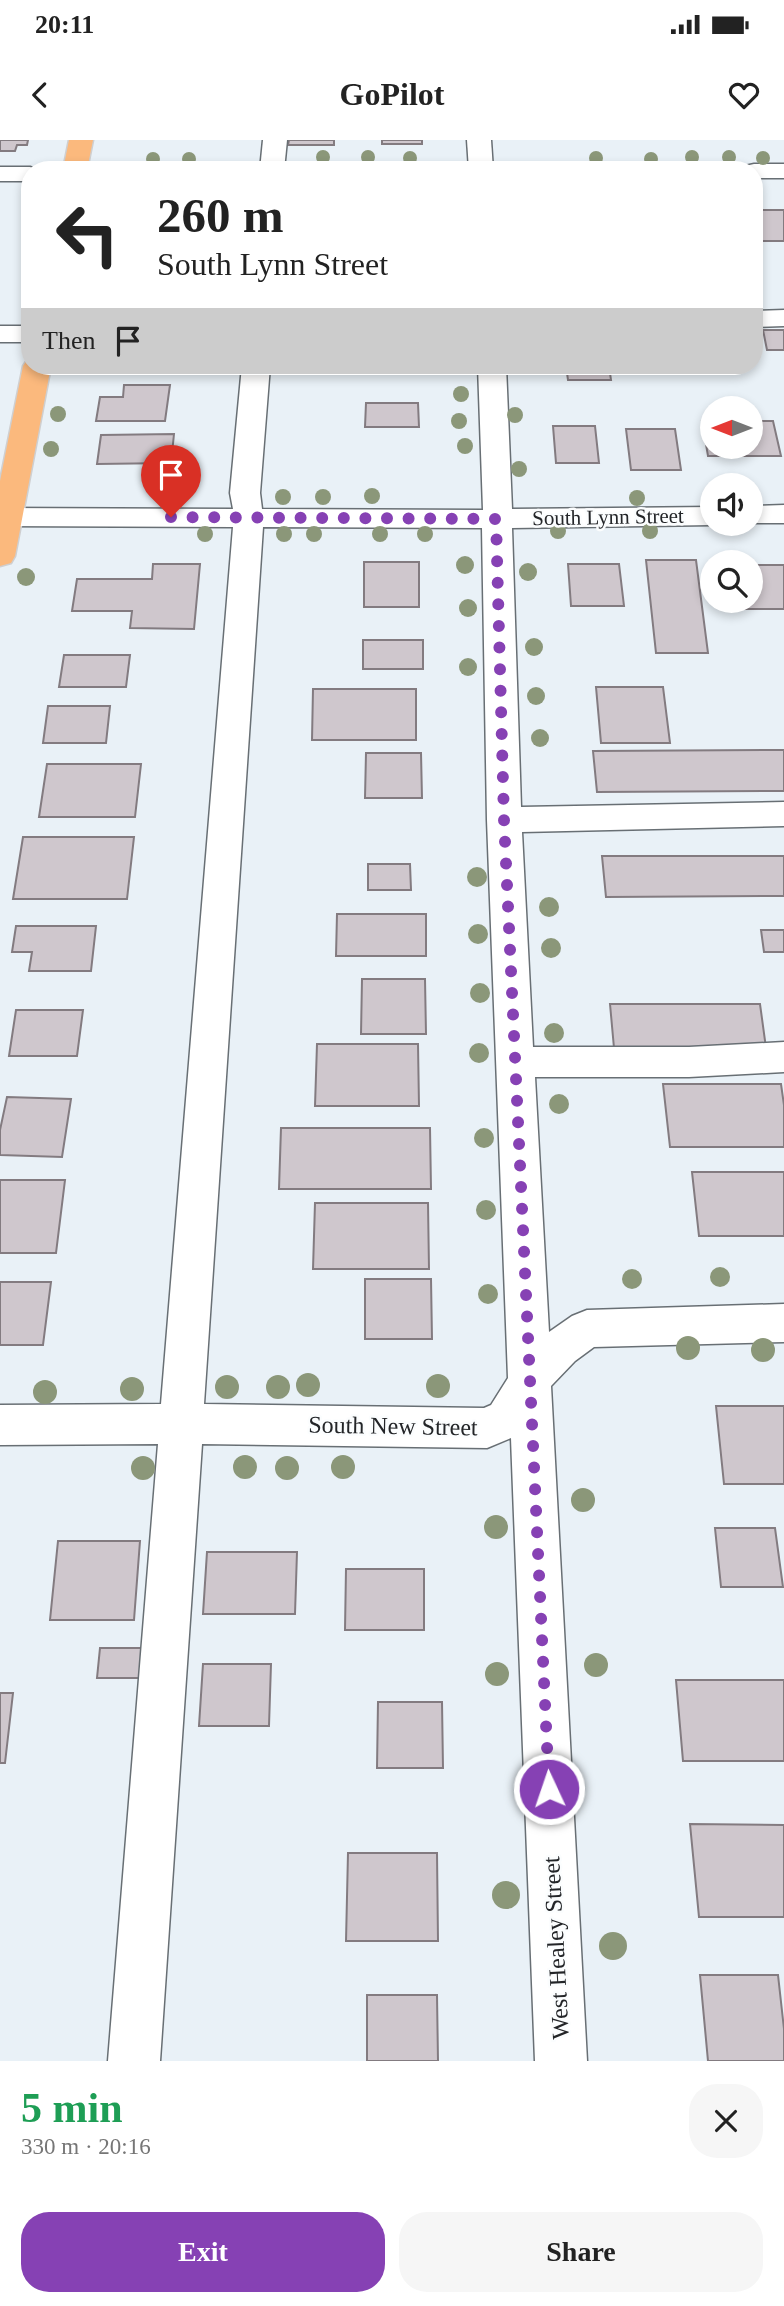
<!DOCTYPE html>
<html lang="en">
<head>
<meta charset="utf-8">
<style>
  body { margin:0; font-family:"Times New Roman",serif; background:#f6f6f6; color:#222; height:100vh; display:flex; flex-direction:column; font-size:26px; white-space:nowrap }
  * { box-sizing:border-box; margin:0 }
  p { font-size:23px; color:#767676 }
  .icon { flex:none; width:38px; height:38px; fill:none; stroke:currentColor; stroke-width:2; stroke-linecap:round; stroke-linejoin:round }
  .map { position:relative; height:1921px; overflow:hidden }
  .sheet { display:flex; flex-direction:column; background:#fff; flex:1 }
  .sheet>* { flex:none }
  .top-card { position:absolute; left:21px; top:21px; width:742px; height:214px; border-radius:28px; box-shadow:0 4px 10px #0003; background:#fff; color:#222; overflow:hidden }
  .needle { width:46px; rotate:270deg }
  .tools { position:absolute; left:700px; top:256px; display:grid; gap:14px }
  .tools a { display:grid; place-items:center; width:63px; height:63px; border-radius:50%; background:#fff; box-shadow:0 4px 10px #0003; font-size:35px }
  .pin { position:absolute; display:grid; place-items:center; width:60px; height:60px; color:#fff; margin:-72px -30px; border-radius:50% 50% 50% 0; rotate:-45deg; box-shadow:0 0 7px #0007 }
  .pin .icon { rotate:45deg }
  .me { position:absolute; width:77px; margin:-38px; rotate:357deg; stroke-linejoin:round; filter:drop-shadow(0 0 5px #0008) }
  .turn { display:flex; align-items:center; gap:24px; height:147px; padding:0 21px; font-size:32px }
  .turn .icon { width:91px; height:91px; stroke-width:2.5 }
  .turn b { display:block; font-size:49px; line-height:60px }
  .then { display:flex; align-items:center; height:66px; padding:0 21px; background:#0003; gap:14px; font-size:26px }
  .round { display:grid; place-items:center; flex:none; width:74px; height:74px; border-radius:28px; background:#f6f6f6 }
  .overview { display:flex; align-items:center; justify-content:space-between; height:119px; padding:0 21px }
  h1 { font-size:42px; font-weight:700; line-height:52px; color:#1e9e55 }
  .primary-button { display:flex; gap:14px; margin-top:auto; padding:14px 21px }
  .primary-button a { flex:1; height:80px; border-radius:28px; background:#8641b4; color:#fff; font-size:28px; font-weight:700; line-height:80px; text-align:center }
  .primary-button a+a { background:#f6f6f6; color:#222 }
  .status { display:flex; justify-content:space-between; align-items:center; height:49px; padding:0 35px; background:#fff; direction:ltr }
  .status svg { height:19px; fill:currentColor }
  header { display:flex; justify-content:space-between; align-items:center; height:91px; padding:0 21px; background:#fff; font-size:32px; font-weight:700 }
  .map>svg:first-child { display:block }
  .building { fill:#cfc7cd; stroke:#837b80; stroke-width:2 }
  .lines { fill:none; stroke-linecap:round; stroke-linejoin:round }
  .minor-casing { stroke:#686f74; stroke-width:3 }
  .major-casing { stroke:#cfcfd0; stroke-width:3 }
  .minor { fill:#fff; fill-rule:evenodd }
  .major { fill:#fbb97d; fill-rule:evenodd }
  .tree { fill:#8b9779 }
  .route { stroke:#8641b4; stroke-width:12; stroke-dasharray:0 21.6 }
  .labels { text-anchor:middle; stroke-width:5; stroke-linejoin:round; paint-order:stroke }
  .far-street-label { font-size:21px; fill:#232528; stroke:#fbfdfe }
  .street-label { font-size:24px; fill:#232528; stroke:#fbfdfe }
</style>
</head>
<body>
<div class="status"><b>20:11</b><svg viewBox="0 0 49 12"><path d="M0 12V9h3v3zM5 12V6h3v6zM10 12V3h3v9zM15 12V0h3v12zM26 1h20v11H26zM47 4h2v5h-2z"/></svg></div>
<header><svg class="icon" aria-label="back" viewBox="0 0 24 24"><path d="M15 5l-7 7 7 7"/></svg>GoPilot<svg class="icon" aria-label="heart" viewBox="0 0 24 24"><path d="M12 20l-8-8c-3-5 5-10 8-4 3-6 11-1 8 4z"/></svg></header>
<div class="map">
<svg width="784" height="1921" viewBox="0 0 784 1921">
  <rect width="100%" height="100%" fill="#e9f1f7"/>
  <g class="building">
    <polygon points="0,0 28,0 27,5 17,5 15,11 0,11"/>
    <polygon points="289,0 334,0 334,5 288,5"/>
    <rect x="382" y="0" width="40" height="4"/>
    <polygon points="754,70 784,70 784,101 755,101"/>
    <polygon points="763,190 784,190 784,210 767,210"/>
    <polygon points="105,226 174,226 173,234 104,234"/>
    <polygon points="566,226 609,226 611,240 568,240"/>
    <polygon points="124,245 170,245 165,281 96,281 100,257 123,257"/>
    <polygon points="366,263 418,263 419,287 365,287"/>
    <polygon points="702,281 712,281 712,306 751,306 751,281 773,281 781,316 708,316"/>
    <polygon points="553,286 595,286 599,323 556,323"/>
    <polygon points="626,289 675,289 681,330 631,330"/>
    <polygon points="174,294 171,323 97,324 101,295"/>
    <polygon points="646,420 696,420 708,513 656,513"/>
    <rect x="364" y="422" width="55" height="45"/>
    <polygon points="153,424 200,424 194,489 130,488 132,471 72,471 77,439 152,439"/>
    <polygon points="568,424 619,424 624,466 571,466"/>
    <polygon points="751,425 784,425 784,469 739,469 737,460 751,460"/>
    <rect x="363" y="500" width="60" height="29"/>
    <polygon points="64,515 130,515 126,547 59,547"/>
    <polygon points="596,547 663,547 670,603 601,603"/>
    <polygon points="313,549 416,549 416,600 312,600"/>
    <polygon points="48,566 110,566 106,603 43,603"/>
    <polygon points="784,610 784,651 597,652 593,611"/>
    <polygon points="366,613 421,613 422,658 365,658"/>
    <polygon points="47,624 141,624 135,677 39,677"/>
    <polygon points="23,697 134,697 127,759 13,759"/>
    <polygon points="602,716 784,716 784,756 606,757"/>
    <polygon points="368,724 410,724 411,750 368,750"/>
    <polygon points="337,774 426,774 426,816 336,816"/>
    <polygon points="16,786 96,786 91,831 29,831 32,812 12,812"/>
    <polygon points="761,790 784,790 784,812 764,812"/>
    <polygon points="362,839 425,839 426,894 361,894"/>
    <polygon points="610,864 760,864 766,908 614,908"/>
    <polygon points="16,870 83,870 77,916 9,916"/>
    <polygon points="317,904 418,904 419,966 315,966"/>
    <polygon points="663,944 781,944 784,965 784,1007 670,1007"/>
    <polygon points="7,957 71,959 62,1017 0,1015 0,990"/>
    <polygon points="281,988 430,988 431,1049 279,1049"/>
    <polygon points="692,1032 784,1032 784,1096 699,1096"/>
    <polygon points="0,1040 65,1040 56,1113 0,1113"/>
    <polygon points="315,1063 428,1063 429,1129 313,1129"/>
    <polygon points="365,1139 431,1139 432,1199 365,1199"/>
    <polygon points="0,1142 51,1142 43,1205 0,1205"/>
    <polygon points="716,1266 784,1266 784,1344 724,1344"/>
    <polygon points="715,1388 775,1388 783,1447 721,1447"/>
    <polygon points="58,1401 140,1401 134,1480 50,1480"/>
    <polygon points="207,1412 297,1412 295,1474 203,1474"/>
    <polygon points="346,1429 424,1429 424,1490 345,1490"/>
    <polygon points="100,1508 148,1508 145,1538 97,1538"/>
    <polygon points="203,1524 271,1524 269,1586 199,1586"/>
    <polygon points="676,1540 784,1540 784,1621 683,1621"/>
    <polygon points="0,1553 13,1553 5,1623 0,1623"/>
    <polygon points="378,1562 442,1562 443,1628 377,1628"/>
    <polygon points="690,1684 784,1685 784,1777 699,1777"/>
    <polygon points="348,1713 437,1713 438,1801 346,1801"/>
    <polygon points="700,1835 778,1835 784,1889 784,1921 708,1921"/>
    <polygon points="367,1855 437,1855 438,1921 367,1921"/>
  </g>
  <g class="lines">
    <g class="minor-casing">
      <g id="minor">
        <polygon points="263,0 287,0 284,30 260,30"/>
        <polygon points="467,0 491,0 493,30 469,30"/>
        <polygon points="754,24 784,24 784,38 754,38 754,30 743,30 745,26"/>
        <polygon points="0,27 30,27 39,30 30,30 30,41 0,41"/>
        <polygon points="784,170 784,186 754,187 754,171"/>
        <rect x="0" y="186" width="30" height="16"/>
        <path d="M 242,226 L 270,226 L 260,353 L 262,369 L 483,370 L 478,226 L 506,226 L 512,369 L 712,367 L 712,383 L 720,383 L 712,385 L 512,388 L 521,667 L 784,662 L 784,686 L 522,692 L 533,907 L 689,907 L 784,902 L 784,932 L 689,937 L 535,937 L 549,1192 L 572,1176 L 587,1170 L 784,1164 L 784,1202 L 594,1207 L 575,1221 L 551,1246 L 587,1921 L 535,1921 L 511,1298 L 487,1308 L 202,1304 L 160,1921 L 108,1921 L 158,1304 L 0,1305 L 0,1265 L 161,1264 L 233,387 L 0,386 L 0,368 L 233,369 L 230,353 ZM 263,387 L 482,388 L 487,680 L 508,1238 L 491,1265 L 484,1268 L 204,1264 Z"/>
        <polygon points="784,365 784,383 747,383 751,383 751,366"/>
      </g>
    </g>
    <g class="major-casing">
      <g id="major">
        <polygon points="69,0 93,0 87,30 63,30"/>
        <polygon points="27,220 30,220 30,226 51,226 15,416 11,423 0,426 0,341 23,226"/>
      </g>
    </g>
    <use href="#minor" class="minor"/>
    <use href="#major" class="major"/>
  </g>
  <g class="tree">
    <circle cx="323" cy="17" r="7"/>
    <circle cx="368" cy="17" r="7"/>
    <circle cx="692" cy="17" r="7"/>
    <circle cx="729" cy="17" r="7"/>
    <circle cx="410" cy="18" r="7"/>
    <circle cx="596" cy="18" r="7"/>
    <circle cx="763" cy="18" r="7"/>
    <circle cx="153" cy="19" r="7"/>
    <circle cx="189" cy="19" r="7"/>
    <circle cx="651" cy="19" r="7"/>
    <circle cx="461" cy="254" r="8"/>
    <circle cx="58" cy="274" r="8"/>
    <circle cx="515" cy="275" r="8"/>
    <circle cx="459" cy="281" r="8"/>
    <circle cx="465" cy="306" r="8"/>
    <circle cx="51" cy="309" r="8"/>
    <circle cx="519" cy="329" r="8"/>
    <circle cx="372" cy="356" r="8"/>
    <circle cx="283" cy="357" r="8"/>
    <circle cx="323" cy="357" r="8"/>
    <circle cx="637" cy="358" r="8"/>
    <circle cx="558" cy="391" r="8"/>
    <circle cx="650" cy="391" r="8"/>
    <circle cx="205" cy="394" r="8"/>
    <circle cx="284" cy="394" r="8"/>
    <circle cx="314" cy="394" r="8"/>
    <circle cx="380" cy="394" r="8"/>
    <circle cx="425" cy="394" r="8"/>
    <circle cx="465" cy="425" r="9"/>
    <circle cx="528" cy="432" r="9"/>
    <circle cx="26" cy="437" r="9"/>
    <circle cx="468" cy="468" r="9"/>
    <circle cx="534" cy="507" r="9"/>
    <circle cx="468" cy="527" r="9"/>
    <circle cx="536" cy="556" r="9"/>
    <circle cx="540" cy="598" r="9"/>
    <circle cx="477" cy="737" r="10"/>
    <circle cx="549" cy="767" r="10"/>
    <circle cx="478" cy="794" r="10"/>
    <circle cx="551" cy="808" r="10"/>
    <circle cx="480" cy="853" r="10"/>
    <circle cx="554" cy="893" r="10"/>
    <circle cx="479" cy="913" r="10"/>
    <circle cx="559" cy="964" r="10"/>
    <circle cx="484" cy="998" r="10"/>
    <circle cx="486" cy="1070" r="10"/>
    <circle cx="720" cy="1137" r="10"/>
    <circle cx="632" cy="1139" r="10"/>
    <circle cx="488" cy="1154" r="10"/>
    <circle cx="688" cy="1208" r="12"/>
    <circle cx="763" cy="1210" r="12"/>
    <circle cx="308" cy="1245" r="12"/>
    <circle cx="438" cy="1246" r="12"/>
    <circle cx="227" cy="1247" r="12"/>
    <circle cx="278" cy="1247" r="12"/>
    <circle cx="132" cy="1249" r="12"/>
    <circle cx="45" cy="1252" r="12"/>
    <circle cx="245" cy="1327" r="12"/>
    <circle cx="343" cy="1327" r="12"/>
    <circle cx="143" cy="1328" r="12"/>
    <circle cx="287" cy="1328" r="12"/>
    <circle cx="583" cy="1360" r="12"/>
    <circle cx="496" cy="1387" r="12"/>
    <circle cx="596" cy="1525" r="12"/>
    <circle cx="497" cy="1534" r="12"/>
    <circle cx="506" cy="1755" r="14"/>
    <circle cx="613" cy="1806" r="14"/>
  </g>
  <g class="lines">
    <polyline class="route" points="171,377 496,379 504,680 549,1649"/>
  </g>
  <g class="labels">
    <g class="far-street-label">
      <text transform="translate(608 377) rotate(-1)" y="7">South Lynn Street</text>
    </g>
    <g class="street-label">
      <text transform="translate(393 1286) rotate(1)" y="8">South New Street</text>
      <text transform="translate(556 1808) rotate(-93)" y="8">West Healey Street</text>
    </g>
  </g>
</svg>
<div class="tools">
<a><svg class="needle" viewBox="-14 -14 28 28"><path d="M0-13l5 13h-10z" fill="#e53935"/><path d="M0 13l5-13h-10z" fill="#767676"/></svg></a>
<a><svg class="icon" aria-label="sound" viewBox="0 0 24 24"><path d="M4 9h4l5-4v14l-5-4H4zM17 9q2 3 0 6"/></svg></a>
<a><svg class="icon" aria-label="search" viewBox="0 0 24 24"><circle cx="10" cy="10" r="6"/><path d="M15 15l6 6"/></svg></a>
</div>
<div class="pin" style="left:171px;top:377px;background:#d93025"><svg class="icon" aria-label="arrive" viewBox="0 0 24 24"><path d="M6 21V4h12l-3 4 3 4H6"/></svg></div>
<svg class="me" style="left:549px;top:1649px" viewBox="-20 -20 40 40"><circle r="17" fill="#8641b4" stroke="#fff" stroke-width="3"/><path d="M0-11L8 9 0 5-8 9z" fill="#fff"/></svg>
<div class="top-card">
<div class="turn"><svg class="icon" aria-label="left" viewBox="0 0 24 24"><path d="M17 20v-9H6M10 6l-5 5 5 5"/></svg><div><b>260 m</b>South Lynn Street</div></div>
<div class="then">Then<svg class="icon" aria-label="arrive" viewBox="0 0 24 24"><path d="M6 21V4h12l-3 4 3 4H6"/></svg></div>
</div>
</div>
<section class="sheet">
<div class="overview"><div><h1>5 min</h1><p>330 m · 20:16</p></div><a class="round"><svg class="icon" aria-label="close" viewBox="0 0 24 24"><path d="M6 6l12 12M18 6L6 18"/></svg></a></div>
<div class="primary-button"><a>Exit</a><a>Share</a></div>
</section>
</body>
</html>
